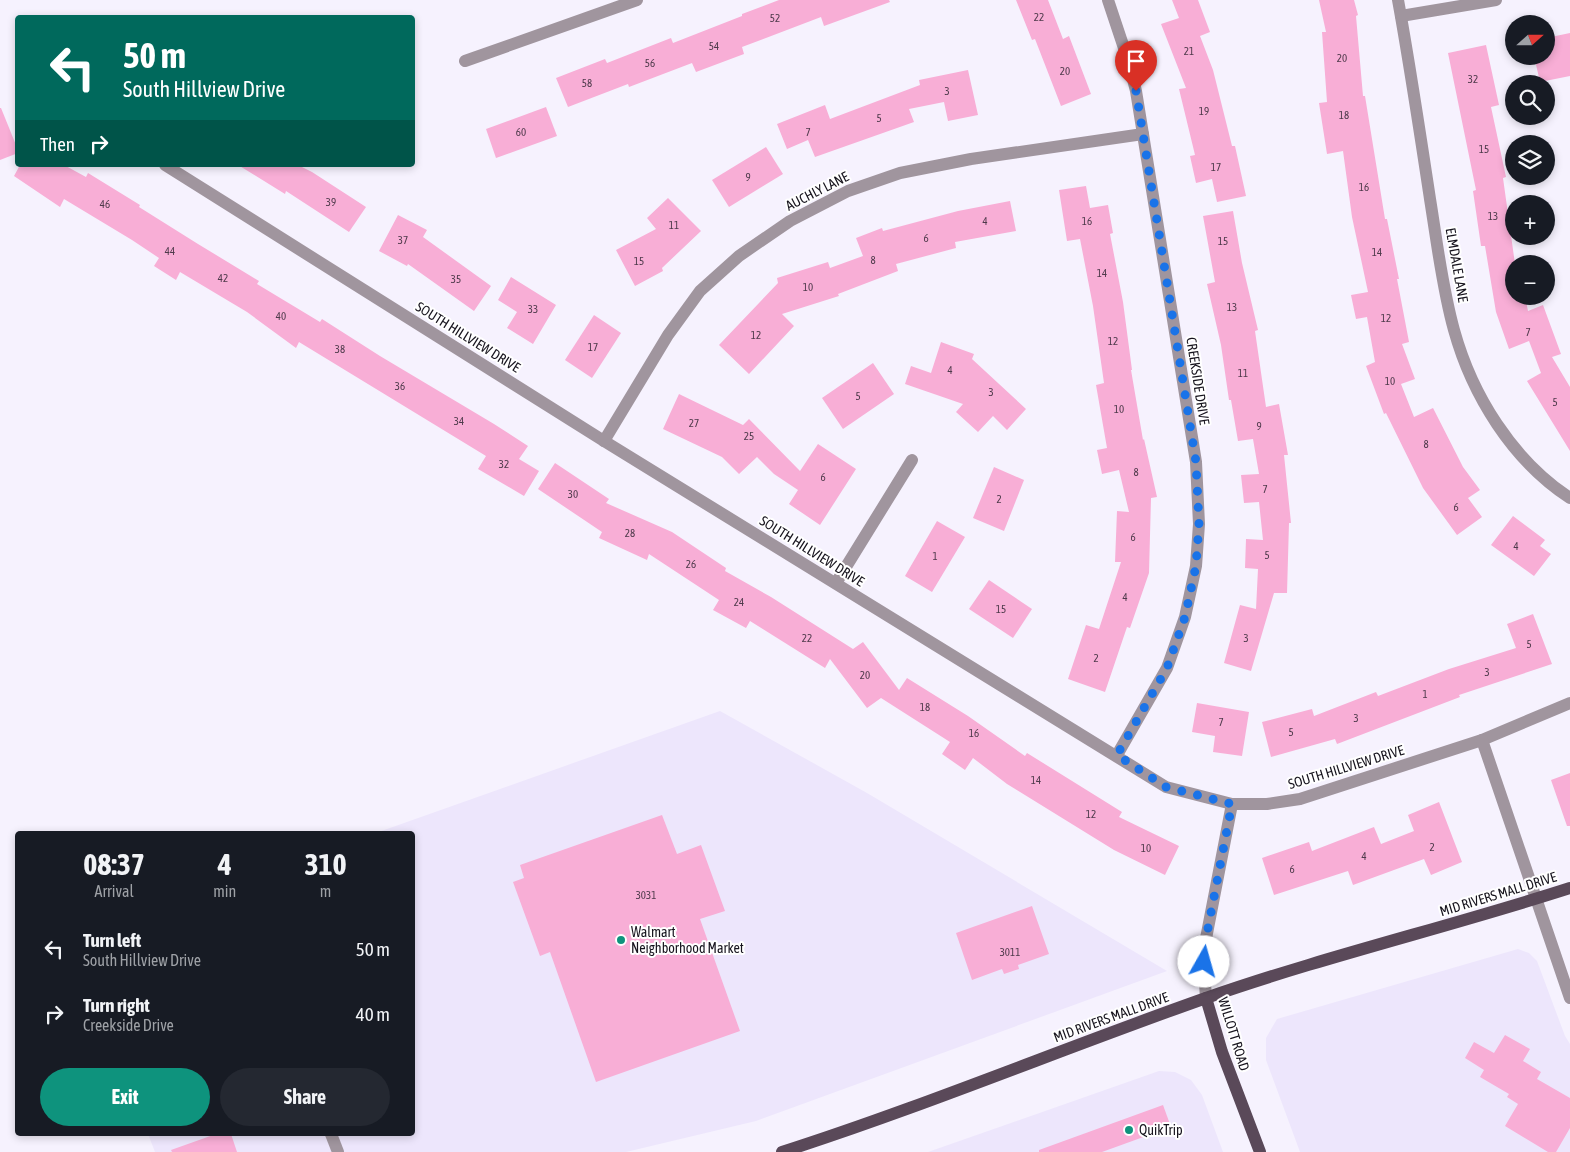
<!DOCTYPE html>
<html lang="en">
<head>
<meta charset="utf-8">
<style>
  body { margin:0; font-family:"Asap Condensed",sans-serif; background:#242831; color:#f1f3f6; height:100vh; display:flex; flex-direction:column; font-size:19px; white-space:nowrap }
  * { box-sizing:border-box; margin:0 }
  p { font-size:16px; color:#9ea1a6 }
  .icon { flex:none; width:28px; height:28px; fill:none; stroke:currentColor; stroke-width:2; stroke-linecap:round; stroke-linejoin:round }
  .map { position:relative; flex:1; overflow:hidden }
  .details { position:absolute; left:15px; top:831px; width:400px; height:305px; display:flex; flex-direction:column; background:#171b24; border-radius:5px; box-shadow:0 2px 8px #0003 }
  .details>* { flex:none }
  .top-card { position:absolute; left:15px; top:15px; width:400px; height:152px; border-radius:5px; box-shadow:0 2px 8px #0003; background:#00695c; color:#fff; overflow:hidden }
  .needle { width:32px; rotate:69deg }
  .buttons { position:absolute; left:1505px; top:15px; display:grid; gap:10px }
  .buttons a { display:grid; place-items:center; width:50px; height:50px; border-radius:50%; background:#171b24; box-shadow:0 2px 8px #0003; font-size:25px }
  .pin { position:absolute; display:grid; place-items:center; width:42px; height:42px; color:#fff; margin:-51px -21px; border-radius:50% 50% 50% 0; rotate:-45deg; box-shadow:0 0 5px #0007 }
  .pin .icon { rotate:45deg }
  .me { position:absolute; width:55px; margin:-28px; rotate:7deg; stroke-linejoin:round; filter:drop-shadow(0 0 4px #0008) }
  .turn { display:flex; align-items:center; gap:18px; height:105px; padding:0 25px; font-size:22px }
  .turn .icon { width:65px; height:65px; stroke-width:2.5 }
  .turn b { display:block; font-size:35px; line-height:42px }
  .then { display:flex; align-items:center; height:48px; padding:0 25px; background:#0003; gap:10px; font-size:19px }
  .eta { display:flex; justify-content:space-evenly; align-items:center; height:85px; text-align:center }
  .eta b { font-size:30px; font-weight:700; line-height:35px }
  .action { display:flex; gap:10px; margin-top:auto; padding:10px 25px }
  .action a { flex:1; height:58px; border-radius:30px; background:#0e937d; color:#fff; font-size:20px; font-weight:700; line-height:58px; text-align:center }
  .action a+a { background:#242831; color:#f1f3f6 }
  ul { padding:0; list-style:none }
  li { display:flex; align-items:center; gap:15px; height:65px; padding:0 25px }
  li div { flex:1 }
  li b { display:block; font-size:19px }
  li em { font-style:normal }
  .map>svg:first-child { display:block }
  .built { fill:#ede6fc }
  .building { fill:#f8aed6 }
  .lines { fill:none; stroke-linecap:round; stroke-linejoin:round }
  .minor { stroke:#a0959e; stroke-width:12 }
  .major { stroke:#5a4959; stroke-width:12 }
  .route { stroke:#1a73e8; stroke-width:9; stroke-dasharray:0 16.2 }
  .poi-dot { fill:#0e937d; stroke:#fff; stroke-width:2 }
  .labels { text-anchor:middle; stroke-width:4; stroke-linejoin:round; paint-order:stroke }
  .number-label { font-size:11px; fill:#4e3a4b }
  .street-label { font-size:14px; fill:#16131d; stroke:#fff }
  .poi-label { font-size:14px; fill:#16131d; stroke:#fff; text-anchor:start }
</style>
</head>
<body>
<div class="map">
<svg width="1570" height="1152" viewBox="0 0 1570 1152">
  <rect width="100%" height="100%" fill="#f6f2fe"/>
  <g class="built">
    <polygon points="720,711 867,793 1167,971 756,1121 626,1152 155,1152 148,1134 412,1134 412,834 373,834"/>
    <polygon points="1518,949 1529,953 1537,961 1565,1036 1570,1044 1570,1152 1300,1152 1266,1060 1266,1038 1277,1019"/>
    <polygon points="1159,1071 1175,1072 1191,1080 1202,1095 1223,1152 928,1152"/>
  </g>
  <g class="building">
    <polygon points="779,0 889,0 890,2 824,26 821,17 742,47 744,54 696,72 692,63 629,87 628,84 568,107 556,78 605,59 607,63 671,38 673,43 742,16 742,14"/>
    <polygon points="1016,0 1048,0 1063,39 1069,36 1091,94 1061,106 1035,39 1032,40"/>
    <polygon points="1172,0 1198,0 1210,32 1200,36 1213,70 1232,146 1235,146 1246,196 1217,202 1212,179 1196,183 1190,156 1195,155 1179,89 1186,88 1161,24 1179,18"/>
    <polygon points="1319,0 1354,0 1358,15 1356,16 1363,96 1365,96 1385,219 1387,219 1399,279 1397,279 1409,342 1402,344 1415,379 1401,384 1414,417 1433,408 1463,467 1480,490 1468,498 1482,517 1457,535 1423,488 1386,413 1384,414 1366,366 1375,362 1367,317 1356,319 1351,295 1368,292 1352,217 1343,151 1327,154 1319,103 1327,102 1322,32 1326,32"/>
    <polygon points="1570,33 1570,76 1540,82 1534,56 1546,56 1546,38"/>
    <polygon points="1486,45 1499,105 1491,107 1506,177 1503,178 1515,264 1514,264 1514,296 1525,296 1528,311 1543,305 1561,354 1552,357 1570,387 1570,451 1527,381 1541,373 1529,341 1509,349 1496,312 1485,246 1481,246 1473,191 1476,190 1448,53"/>
    <polygon points="968,70 978,115 948,121 944,102 909,109 914,122 815,157 808,140 787,149 777,124 825,105 830,119 920,85 919,80"/>
    <polygon points="546,107 557,136 496,158 486,129"/>
    <polygon points="0,108 1,108 18,150 18,153 0,160"/>
    <polygon points="766,147 783,174 729,207 712,180"/>
    <polygon points="20,165 64,165 86,177 88,173 140,205 139,207 198,244 259,281 257,284 320,322 322,319 380,356 494,424 528,446 519,459 539,471 524,496 478,469 486,456 299,342 296,348 247,312 180,272 176,280 154,266 159,258 132,240 64,199 60,207 14,176"/>
    <polygon points="238,165 298,165 312,172 366,207 349,232 286,191 285,194"/>
    <polygon points="1086,186 1090,208 1108,205 1113,233 1110,234 1123,302 1132,370 1131,370 1143,440 1144,439 1157,497 1151,498 1149,573 1130,628 1127,627 1105,692 1068,679 1086,625 1099,629 1121,562 1115,562 1117,511 1129,512 1119,470 1102,474 1097,450 1107,448 1096,385 1104,383 1093,306 1080,239 1067,241 1059,190"/>
    <polygon points="668,198 701,231 662,268 663,271 635,286 616,250 656,229 647,218"/>
    <polygon points="1010,201 1016,231 955,242 956,248 896,264 898,271 838,294 839,296 782,314 794,326 749,374 719,345 778,283 777,278 828,262 830,268 863,256 856,238 882,228 883,231 958,211"/>
    <polygon points="1233,211 1242,263 1258,330 1255,331 1266,407 1279,404 1288,455 1284,455 1291,523 1289,523 1287,593 1274,593 1251,671 1224,663 1240,605 1256,609 1258,569 1245,568 1246,539 1263,540 1259,502 1244,503 1241,475 1259,474 1253,439 1238,441 1231,400 1229,400 1221,345 1207,284 1215,282 1203,216"/>
    <polygon points="398,215 427,230 423,237 491,286 474,311 408,264 407,266 379,251"/>
    <polygon points="511,277 556,305 533,344 507,328 517,312 498,300"/>
    <polygon points="594,315 621,333 592,378 565,360"/>
    <polygon points="941,342 974,354 972,359 1026,409 1007,430 993,416 978,432 956,412 963,404 905,384 911,366 931,373"/>
    <polygon points="873,363 894,394 843,429 822,398"/>
    <polygon points="679,394 743,425 749,419 800,471 818,444 856,469 820,525 789,504 798,490 774,474 757,457 739,474 722,457 663,429"/>
    <polygon points="555,463 609,499 606,503 672,532 726,568 725,571 771,597 853,649 863,642 899,690 907,678 968,716 1025,756 1027,753 1122,812 1119,817 1179,846 1165,875 1114,850 1007,784 973,758 965,770 942,754 950,742 881,698 867,708 830,659 825,668 750,621 746,628 713,610 719,600 649,554 647,560 599,538 602,532 538,489"/>
    <polygon points="994,467 1024,480 1004,531 973,518"/>
    <polygon points="1513,516 1545,540 1540,546 1551,554 1534,576 1491,545"/>
    <polygon points="937,521 965,537 932,592 905,576"/>
    <polygon points="989,580 1032,609 1013,638 969,609"/>
    <polygon points="1533,614 1552,664 1459,695 1460,697 1337,744 1335,739 1271,757 1262,722 1312,709 1314,716 1376,692 1378,696 1449,669 1516,648 1507,624"/>
    <polygon points="1197,703 1249,712 1242,756 1213,752 1215,736 1192,732"/>
    <polygon points="1570,773 1570,826 1567,826 1551,780"/>
    <polygon points="1439,802 1462,862 1431,875 1424,859 1353,885 1348,871 1274,895 1262,858 1309,842 1312,851 1374,827 1381,844 1414,831 1408,815"/>
    <polygon points="662,815 677,854 701,845 725,911 700,919 740,1031 596,1082 550,952 540,956 513,882 524,878 520,865"/>
    <polygon points="1032,906 1049,954 1018,965 1019,969 1004,974 1002,969 972,980 956,933"/>
    <polygon points="1505,1035 1530,1049 1523,1061 1541,1072 1537,1079 1570,1098 1570,1128 1556,1152 1548,1152 1505,1126 1518,1104 1507,1097 1509,1094 1480,1077 1484,1070 1465,1058 1474,1042 1494,1053"/>
    <polygon points="1163,1105 1171,1127 1102,1152 1039,1152 1039,1150"/>
    <polygon points="216,1134 231,1134 237,1152 172,1152 171,1150"/>
  </g>
  <g class="lines">
    <g class="minor">
      <polyline points="1108,0 1128,60 1136,91 1196,462 1199,524 1196,566 1185,617 1167,668 1117,755"/>
      <path d="M 1398,0 C 1410,66 1420,133 1430,199 C 1437,242 1442,287 1454,330 C 1472,395 1512,460 1570,498"/>
      <polyline points="1401,16 1496,0"/>
      <polyline points="465,61 637,0"/>
      <polyline points="165,165 604,441 1166,787 1232,804 1267,804 1300,799 1482,740 1570,703"/>
      <polyline points="604,441 668,335 700,291 739,256 790,221 848,191 900,173 971,159 1143,134"/>
      <polyline points="836,583 912,460"/>
      <polyline points="1482,740 1570,998"/>
      <polyline points="1206,998 1203,954 1232,804"/>
      <polyline points="331,1134 338,1152"/>
    </g>
    <g class="major">
      <polyline points="1206,998 1222,1052 1260,1152"/>
      <path d="M 782,1152 C 925,1106 1064,1048 1206,998 C 1326,956 1449,927 1570,888"/>
    </g>
  </g>
  <g class="lines">
    <polyline class="route" points="1136,91 1196,462 1199,524 1196,566 1185,617 1167,668 1117,755 1166,787 1232,804 1203,954 1204,962"/>
  </g>
  <g class="poi-dot">
    <circle cx="621" cy="940" r="5"/>
    <circle cx="1129" cy="1130" r="5"/>
  </g>
  <g class="labels">
    <g class="number-label">
      <text x="1039" y="21">22</text>
      <text x="775" y="22">52</text>
      <text x="714" y="50">54</text>
      <text x="1189" y="55">21</text>
      <text x="1342" y="62">20</text>
      <text x="650" y="67">56</text>
      <text x="1065" y="75">20</text>
      <text x="1473" y="83">32</text>
      <text x="587" y="87">58</text>
      <text x="947" y="95">3</text>
      <text x="1204" y="115">19</text>
      <text x="1344" y="119">18</text>
      <text x="879" y="122">5</text>
      <text x="521" y="136">60</text>
      <text x="808" y="136">7</text>
      <text x="1484" y="153">15</text>
      <text x="1216" y="171">17</text>
      <text x="748" y="181">9</text>
      <text x="1364" y="191">16</text>
      <text x="331" y="206">39</text>
      <text x="105" y="208">46</text>
      <text x="1493" y="220">13</text>
      <text x="985" y="225">4</text>
      <text x="1087" y="225">16</text>
      <text x="674" y="229">11</text>
      <text x="926" y="242">6</text>
      <text x="403" y="244">37</text>
      <text x="1223" y="245">15</text>
      <text x="170" y="255">44</text>
      <text x="1377" y="256">14</text>
      <text x="873" y="264">8</text>
      <text x="639" y="265">15</text>
      <text x="1102" y="277">14</text>
      <text x="223" y="282">42</text>
      <text x="456" y="283">35</text>
      <text x="808" y="291">10</text>
      <text x="1232" y="311">13</text>
      <text x="533" y="313">33</text>
      <text x="281" y="320">40</text>
      <text x="1386" y="322">12</text>
      <text x="1528" y="336">7</text>
      <text x="756" y="339">12</text>
      <text x="1113" y="345">12</text>
      <text x="593" y="351">17</text>
      <text x="340" y="353">38</text>
      <text x="950" y="374">4</text>
      <text x="1243" y="377">11</text>
      <text x="1390" y="385">10</text>
      <text x="400" y="390">36</text>
      <text x="991" y="396">3</text>
      <text x="858" y="400">5</text>
      <text x="1555" y="406">5</text>
      <text x="1119" y="413">10</text>
      <text x="459" y="425">34</text>
      <text x="694" y="427">27</text>
      <text x="1259" y="430">9</text>
      <text x="749" y="440">25</text>
      <text x="1426" y="448">8</text>
      <text x="504" y="468">32</text>
      <text x="1136" y="476">8</text>
      <text x="823" y="481">6</text>
      <text x="1265" y="493">7</text>
      <text x="573" y="498">30</text>
      <text x="999" y="503">2</text>
      <text x="1456" y="511">6</text>
      <text x="630" y="537">28</text>
      <text x="1133" y="541">6</text>
      <text x="1516" y="550">4</text>
      <text x="1267" y="559">5</text>
      <text x="935" y="560">1</text>
      <text x="691" y="568">26</text>
      <text x="1125" y="601">4</text>
      <text x="739" y="606">24</text>
      <text x="1001" y="613">15</text>
      <text x="807" y="642">22</text>
      <text x="1246" y="642">3</text>
      <text x="1529" y="648">5</text>
      <text x="1096" y="662">2</text>
      <text x="1487" y="676">3</text>
      <text x="865" y="679">20</text>
      <text x="1425" y="698">1</text>
      <text x="925" y="711">18</text>
      <text x="1356" y="722">3</text>
      <text x="1221" y="726">7</text>
      <text x="1291" y="736">5</text>
      <text x="974" y="737">16</text>
      <text x="1036" y="784">14</text>
      <text x="1091" y="818">12</text>
      <text x="1432" y="851">2</text>
      <text x="1146" y="852">10</text>
      <text x="1364" y="860">4</text>
      <text x="1292" y="873">6</text>
      <text x="646" y="899">3031</text>
      <text x="1010" y="956">3011</text>
    </g>
    <g class="street-label">
      <text transform="translate(817 191) rotate(-27)" y="5">AUCHLY LANE</text>
      <text transform="translate(1457 265) rotate(80)" y="5">ELMDALE LANE</text>
      <text transform="translate(468 337) rotate(32)" y="5">SOUTH HILLVIEW DRIVE</text>
      <text transform="translate(1198 381) rotate(81)" y="5">CREEKSIDE DRIVE</text>
      <text transform="translate(812 551) rotate(32)" y="5">SOUTH HILLVIEW DRIVE</text>
      <text transform="translate(1346 767) rotate(-17)" y="5">SOUTH HILLVIEW DRIVE</text>
      <text transform="translate(1498 894) rotate(-17)" y="5">MID RIVERS MALL DRIVE</text>
      <text transform="translate(1111 1017) rotate(-20)" y="5">MID RIVERS MALL DRIVE</text>
      <text transform="translate(1234 1034) rotate(73)" y="5">WILLOTT ROAD</text>
    </g>
    <g class="poi-label">
      <text x="631" y="937">Walmart<tspan x="631" dy="16">Neighborhood Market</tspan></text>
      <text x="1139" y="1135">QuikTrip</text>
    </g>
  </g>
</svg>
<div class="buttons">
<a><svg class="needle" viewBox="-14 -14 28 28"><path d="M0-13l5 13h-10z" fill="#e53935"/><path d="M0 13l5-13h-10z" fill="#9ea1a6"/></svg></a>
<a><svg class="icon" aria-label="search" viewBox="0 0 24 24"><circle cx="10" cy="10" r="6"/><path d="M15 15l6 6"/></svg></a>
<a><svg class="icon" aria-label="layers" viewBox="0 0 24 24"><path d="M12 4l9 5-9 5-9-5zM3 14l9 5 9-5"/></svg></a>
<a>+</a>
<a>−</a>
</div>
<div class="pin" style="left:1136px;top:91px;background:#d93025"><svg class="icon" aria-label="arrive" viewBox="0 0 24 24"><path d="M6 21V4h12l-3 4 3 4H6"/></svg></div>
<svg class="me" style="left:1204px;top:962px" viewBox="-20 -20 40 40"><circle r="19" fill="#fff"/><path d="M0-13L10 11 0 6-10 11z" fill="#1a73e8"/></svg>
<div class="top-card">
<div class="turn"><svg class="icon" aria-label="left" viewBox="0 0 24 24"><path d="M17 20v-9H6M10 6l-5 5 5 5"/></svg><div><b>50 m</b>South Hillview Drive</div></div>
<div class="then">Then<svg class="icon" aria-label="right" viewBox="0 0 24 24"><path d="M7 20v-9h11M14 6l5 5-5 5"/></svg></div>
</div>
<section class="details">
<div class="eta">
<div><b>08:37</b><p>Arrival</p></div>
<div><b>4</b><p>min</p></div>
<div><b>310</b><p>m</p></div>
</div>
<ul>
<li><svg class="icon" aria-label="left" viewBox="0 0 24 24"><path d="M17 20v-9H6M10 6l-5 5 5 5"/></svg><div><b>Turn left</b><p>South Hillview Drive</p></div><em>50 m</em></li>
<li><svg class="icon" aria-label="right" viewBox="0 0 24 24"><path d="M7 20v-9h11M14 6l5 5-5 5"/></svg><div><b>Turn right</b><p>Creekside Drive</p></div><em>40 m</em></li>
</ul>
<div class="action"><a>Exit</a><a>Share</a></div>
</section>
</div>
</body>
</html>
